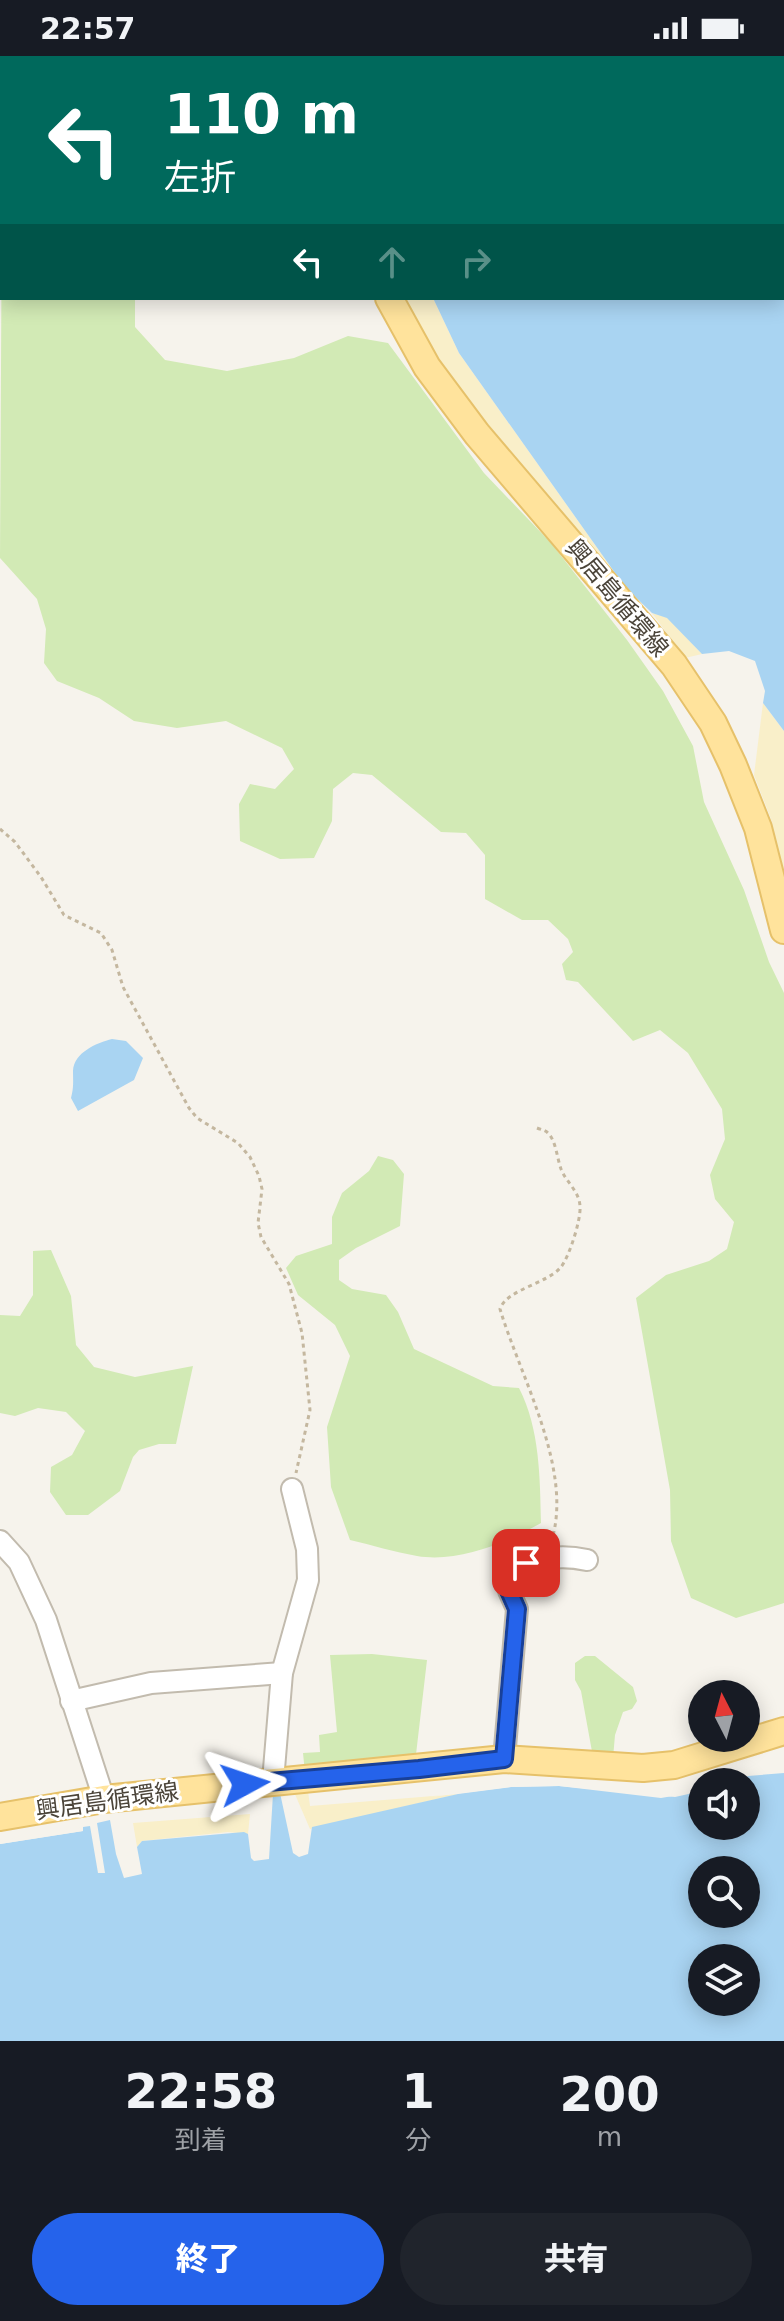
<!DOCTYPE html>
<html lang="ja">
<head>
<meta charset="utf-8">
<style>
  body { margin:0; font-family:"DejaVu Sans","Noto Sans JP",sans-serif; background:#20242c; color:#f1f3f6; height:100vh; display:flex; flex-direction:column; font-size:30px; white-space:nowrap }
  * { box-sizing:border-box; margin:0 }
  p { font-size:26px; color:#9ea1a6 }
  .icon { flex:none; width:44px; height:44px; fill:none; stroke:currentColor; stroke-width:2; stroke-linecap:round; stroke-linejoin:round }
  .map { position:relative; height:1985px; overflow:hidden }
  .side { display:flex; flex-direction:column; background:#171b24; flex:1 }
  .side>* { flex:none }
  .top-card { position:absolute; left:0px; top:0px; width:784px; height:244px; box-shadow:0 4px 20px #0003; background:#00695c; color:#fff; overflow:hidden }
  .needle { width:52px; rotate:354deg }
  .controls { position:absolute; left:688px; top:1624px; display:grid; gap:16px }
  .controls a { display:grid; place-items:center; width:72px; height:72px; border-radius:50%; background:#171b24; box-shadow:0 4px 20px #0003; font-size:40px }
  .pin { position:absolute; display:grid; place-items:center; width:68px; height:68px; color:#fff; margin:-34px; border-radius:16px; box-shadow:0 4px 12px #0006 }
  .me { position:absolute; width:88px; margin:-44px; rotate:85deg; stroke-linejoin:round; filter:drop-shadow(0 0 6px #0008) }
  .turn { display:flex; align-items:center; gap:28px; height:168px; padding:0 32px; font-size:36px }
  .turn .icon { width:104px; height:104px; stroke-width:2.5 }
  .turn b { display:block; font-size:56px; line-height:68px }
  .lanes { display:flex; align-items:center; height:76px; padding:0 32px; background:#0003; justify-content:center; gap:40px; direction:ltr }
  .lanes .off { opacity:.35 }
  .eta { display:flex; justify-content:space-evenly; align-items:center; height:136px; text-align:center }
  .eta b { font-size:48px; font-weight:800; line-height:56px }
  .primary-button { display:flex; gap:16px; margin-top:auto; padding:16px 32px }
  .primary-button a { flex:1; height:92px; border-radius:48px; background:#2563eb; color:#fff; font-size:32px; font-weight:800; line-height:92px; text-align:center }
  .primary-button a+a { background:#20242c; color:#f1f3f6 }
  .status { display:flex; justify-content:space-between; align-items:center; height:56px; padding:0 40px; background:#171b24; direction:ltr }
  .status svg { height:22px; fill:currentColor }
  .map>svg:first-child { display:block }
  .green { fill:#d2eab5 }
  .sand { fill:#f9efc9 }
  .water { fill:#a9d4f2; fill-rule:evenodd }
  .pier { fill:#f6f3ec }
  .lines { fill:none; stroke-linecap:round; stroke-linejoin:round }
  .minor-casing { stroke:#c2bbae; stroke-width:24 }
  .major-casing { stroke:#e6c16a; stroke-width:30 }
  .path { stroke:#c4b79f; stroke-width:3; stroke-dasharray:4 4; stroke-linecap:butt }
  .minor { stroke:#fff; stroke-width:20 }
  .major { stroke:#ffe39c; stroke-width:26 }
  .route-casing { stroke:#184099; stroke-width:20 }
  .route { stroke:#2563eb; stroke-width:14 }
  .labels { text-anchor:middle; stroke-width:6; stroke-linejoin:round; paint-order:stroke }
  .street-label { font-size:24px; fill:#4b4439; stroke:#fff }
</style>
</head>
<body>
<div class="status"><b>22:57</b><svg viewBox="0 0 49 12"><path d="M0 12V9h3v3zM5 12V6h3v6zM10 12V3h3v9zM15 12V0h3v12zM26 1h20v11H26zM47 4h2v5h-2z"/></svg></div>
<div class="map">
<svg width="784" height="1985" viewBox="0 0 784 1985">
  <rect width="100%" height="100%" fill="#f6f3ec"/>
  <g class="green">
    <polygon points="2,124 2,242 135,242 135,271 165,304 227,315 294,302 348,280 388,287 484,417 551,487 627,584 663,635 693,690 704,746 744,834 769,906 784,937 784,1547 736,1562 691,1542 671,1485 670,1434 636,1242 666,1219 709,1205 727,1193 734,1166 715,1143 710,1119 725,1083 722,1053 688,997 660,974 633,985 578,926 566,924 562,908 573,896 568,883 548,864 522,864 485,843 485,799 466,777 441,776 372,719 353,717 333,733 332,765 314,802 280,803 240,785 239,748 250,728 275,733 294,713 282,692 226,665 177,672 134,665 99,642 57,625 44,607 46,573 37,543 0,502"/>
    <path d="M 378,1100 L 393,1104 L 404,1118 L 400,1170 L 356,1192 L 339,1204 L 339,1224 L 352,1233 L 386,1239 L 398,1256 L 414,1293 L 493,1330 L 519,1332 C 540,1373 540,1422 541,1467 C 506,1487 458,1507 417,1500 C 394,1496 372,1489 350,1484 L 331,1431 L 327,1371 L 350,1300 L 335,1269 L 298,1239 L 286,1212 L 296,1200 L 332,1188 L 332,1161 L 342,1137 L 369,1115 Z"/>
    <polygon points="51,1194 71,1240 76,1289 94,1311 135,1321 193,1310 176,1388 159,1388 139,1394 133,1401 120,1435 88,1459 66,1459 50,1436 51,1411 72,1399 85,1375 66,1356 38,1352 15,1360 0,1357 0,1259 20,1260 33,1239 33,1195"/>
    <polygon points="372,1598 427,1604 415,1707 305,1717 303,1697 320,1696 319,1679 337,1676 330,1599"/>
    <polygon points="585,1600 595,1600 633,1631 637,1645 632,1653 623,1656 615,1679 613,1702 593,1701 581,1635 575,1624 575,1607"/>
  </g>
  <g class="sand">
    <polygon points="400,242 433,242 459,297 625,531 474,357 439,308"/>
    <polygon points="652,557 667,561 702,598 685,602"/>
    <polygon points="763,647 784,675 784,822 771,763 754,719"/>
    <polygon points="308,1735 310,1750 458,1738 310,1773 294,1736"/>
    <polygon points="250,1758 248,1778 228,1776 142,1785 137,1791 133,1767"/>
  </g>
  <g class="water">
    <polygon points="274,0 500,0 498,2"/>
    <polygon points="517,0 784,0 784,675 763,647 765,635 755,605 729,595 702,598 667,562 652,557 625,531 459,297 433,242 782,242 782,2 515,2"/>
    <path d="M 112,983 L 126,985 L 143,1002 L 134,1024 L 78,1055 L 71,1042 C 74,1031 73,1025 73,1015 C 74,996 97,987 112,983 Z"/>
    <path d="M 784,1717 L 784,1985 L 0,1985 L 0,1788 L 83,1775 L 83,1771 L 90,1770 L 98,1817 L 105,1817 L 97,1767 L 110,1764 L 116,1798 L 124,1822 L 142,1818 L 137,1791 L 142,1785 L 244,1776 L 248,1778 L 251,1802 L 254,1805 L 269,1803 L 273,1738 L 280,1737 L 293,1797 L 299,1801 L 308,1798 L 312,1771 L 458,1738 L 511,1731 L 559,1730 L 675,1741 L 702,1735 L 702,1770 L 746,1770 L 746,1726 L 730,1726 L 748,1720 ZM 702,1814 L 746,1814 L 746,1858 L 702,1858 ZM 702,1902 L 746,1902 L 746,1946 L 702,1946 Z"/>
  </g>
  <g class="pier">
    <polygon points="559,1726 661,1738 702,1731 702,1735 661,1742 559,1730 511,1731 430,1741 510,1727"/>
    <polygon points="82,1767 83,1775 0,1788 0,1784 79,1772"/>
  </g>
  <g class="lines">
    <g class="minor-casing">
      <g id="minor">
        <polyline points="0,1485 19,1506 46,1564 104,1743"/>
        <polyline points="71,1645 151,1627 282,1617"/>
        <path d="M 504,1703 L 517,1553 L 509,1535 L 511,1519 C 534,1501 559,1498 587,1504"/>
        <polyline points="273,1725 282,1617 308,1524 307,1493 292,1433"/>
      </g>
    </g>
    <g class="major-casing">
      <g id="major">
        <polyline points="263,0 264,2"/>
        <polyline points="389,242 427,311 477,378 674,609 713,667 733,709 758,772 784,874"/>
        <polyline points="0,1761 104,1743 504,1703 643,1712 674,1709 784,1675"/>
      </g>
    </g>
    <g class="path">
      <polyline points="0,773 15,786 41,821 64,859 101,877 112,894 123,931 189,1052 197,1062 238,1087 250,1101 259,1120 262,1133 258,1167 261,1181 289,1228 302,1277 310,1354 296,1417"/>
      <path d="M 537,1072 C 542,1074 545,1074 548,1077 C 556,1085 557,1102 561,1113 C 566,1126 580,1136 580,1151 C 581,1164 569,1201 561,1211 C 547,1228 507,1233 500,1253 C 520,1320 573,1413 552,1483"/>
    </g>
    <use href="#minor" class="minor"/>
    <use href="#major" class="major"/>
  </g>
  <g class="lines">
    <g class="route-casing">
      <polyline id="route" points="245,1728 419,1713 504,1703 517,1553 509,1535 511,1519 526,1507"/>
    </g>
    <use href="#route" class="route"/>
  </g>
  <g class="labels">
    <g class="street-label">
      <text transform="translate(617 542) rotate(50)" y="8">興居島循環線</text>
      <text transform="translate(107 1745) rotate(-8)" y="8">興居島循環線</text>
    </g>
  </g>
</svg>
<div class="controls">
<a><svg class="needle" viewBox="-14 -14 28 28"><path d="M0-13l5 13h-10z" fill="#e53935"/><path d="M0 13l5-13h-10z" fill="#9ea1a6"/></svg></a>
<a><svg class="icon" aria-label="sound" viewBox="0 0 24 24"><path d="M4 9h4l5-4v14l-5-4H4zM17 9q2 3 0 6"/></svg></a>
<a><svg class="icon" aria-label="search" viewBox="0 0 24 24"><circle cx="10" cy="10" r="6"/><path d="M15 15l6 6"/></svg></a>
<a><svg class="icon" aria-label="layers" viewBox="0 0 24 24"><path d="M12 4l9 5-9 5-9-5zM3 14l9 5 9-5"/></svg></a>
</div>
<div class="pin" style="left:526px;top:1507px;background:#d93025"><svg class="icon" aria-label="arrive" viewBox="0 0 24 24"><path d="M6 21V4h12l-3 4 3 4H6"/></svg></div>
<svg class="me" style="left:245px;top:1728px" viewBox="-20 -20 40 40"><path d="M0-17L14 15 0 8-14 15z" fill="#2563eb" stroke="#fff" stroke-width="4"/></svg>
<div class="top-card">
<div class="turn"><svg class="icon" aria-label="left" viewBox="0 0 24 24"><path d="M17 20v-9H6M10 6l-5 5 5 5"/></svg><div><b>110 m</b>左折</div></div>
<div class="lanes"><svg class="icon" aria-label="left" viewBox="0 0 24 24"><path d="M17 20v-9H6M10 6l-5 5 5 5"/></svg><svg class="icon off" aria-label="ahead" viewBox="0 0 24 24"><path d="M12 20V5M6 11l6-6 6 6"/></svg><svg class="icon off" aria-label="right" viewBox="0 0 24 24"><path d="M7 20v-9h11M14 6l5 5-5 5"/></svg></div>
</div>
</div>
<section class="side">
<div class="eta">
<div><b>22:58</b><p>到着</p></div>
<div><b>1</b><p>分</p></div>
<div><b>200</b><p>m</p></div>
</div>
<div class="primary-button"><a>終了</a><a>共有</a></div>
</section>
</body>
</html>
